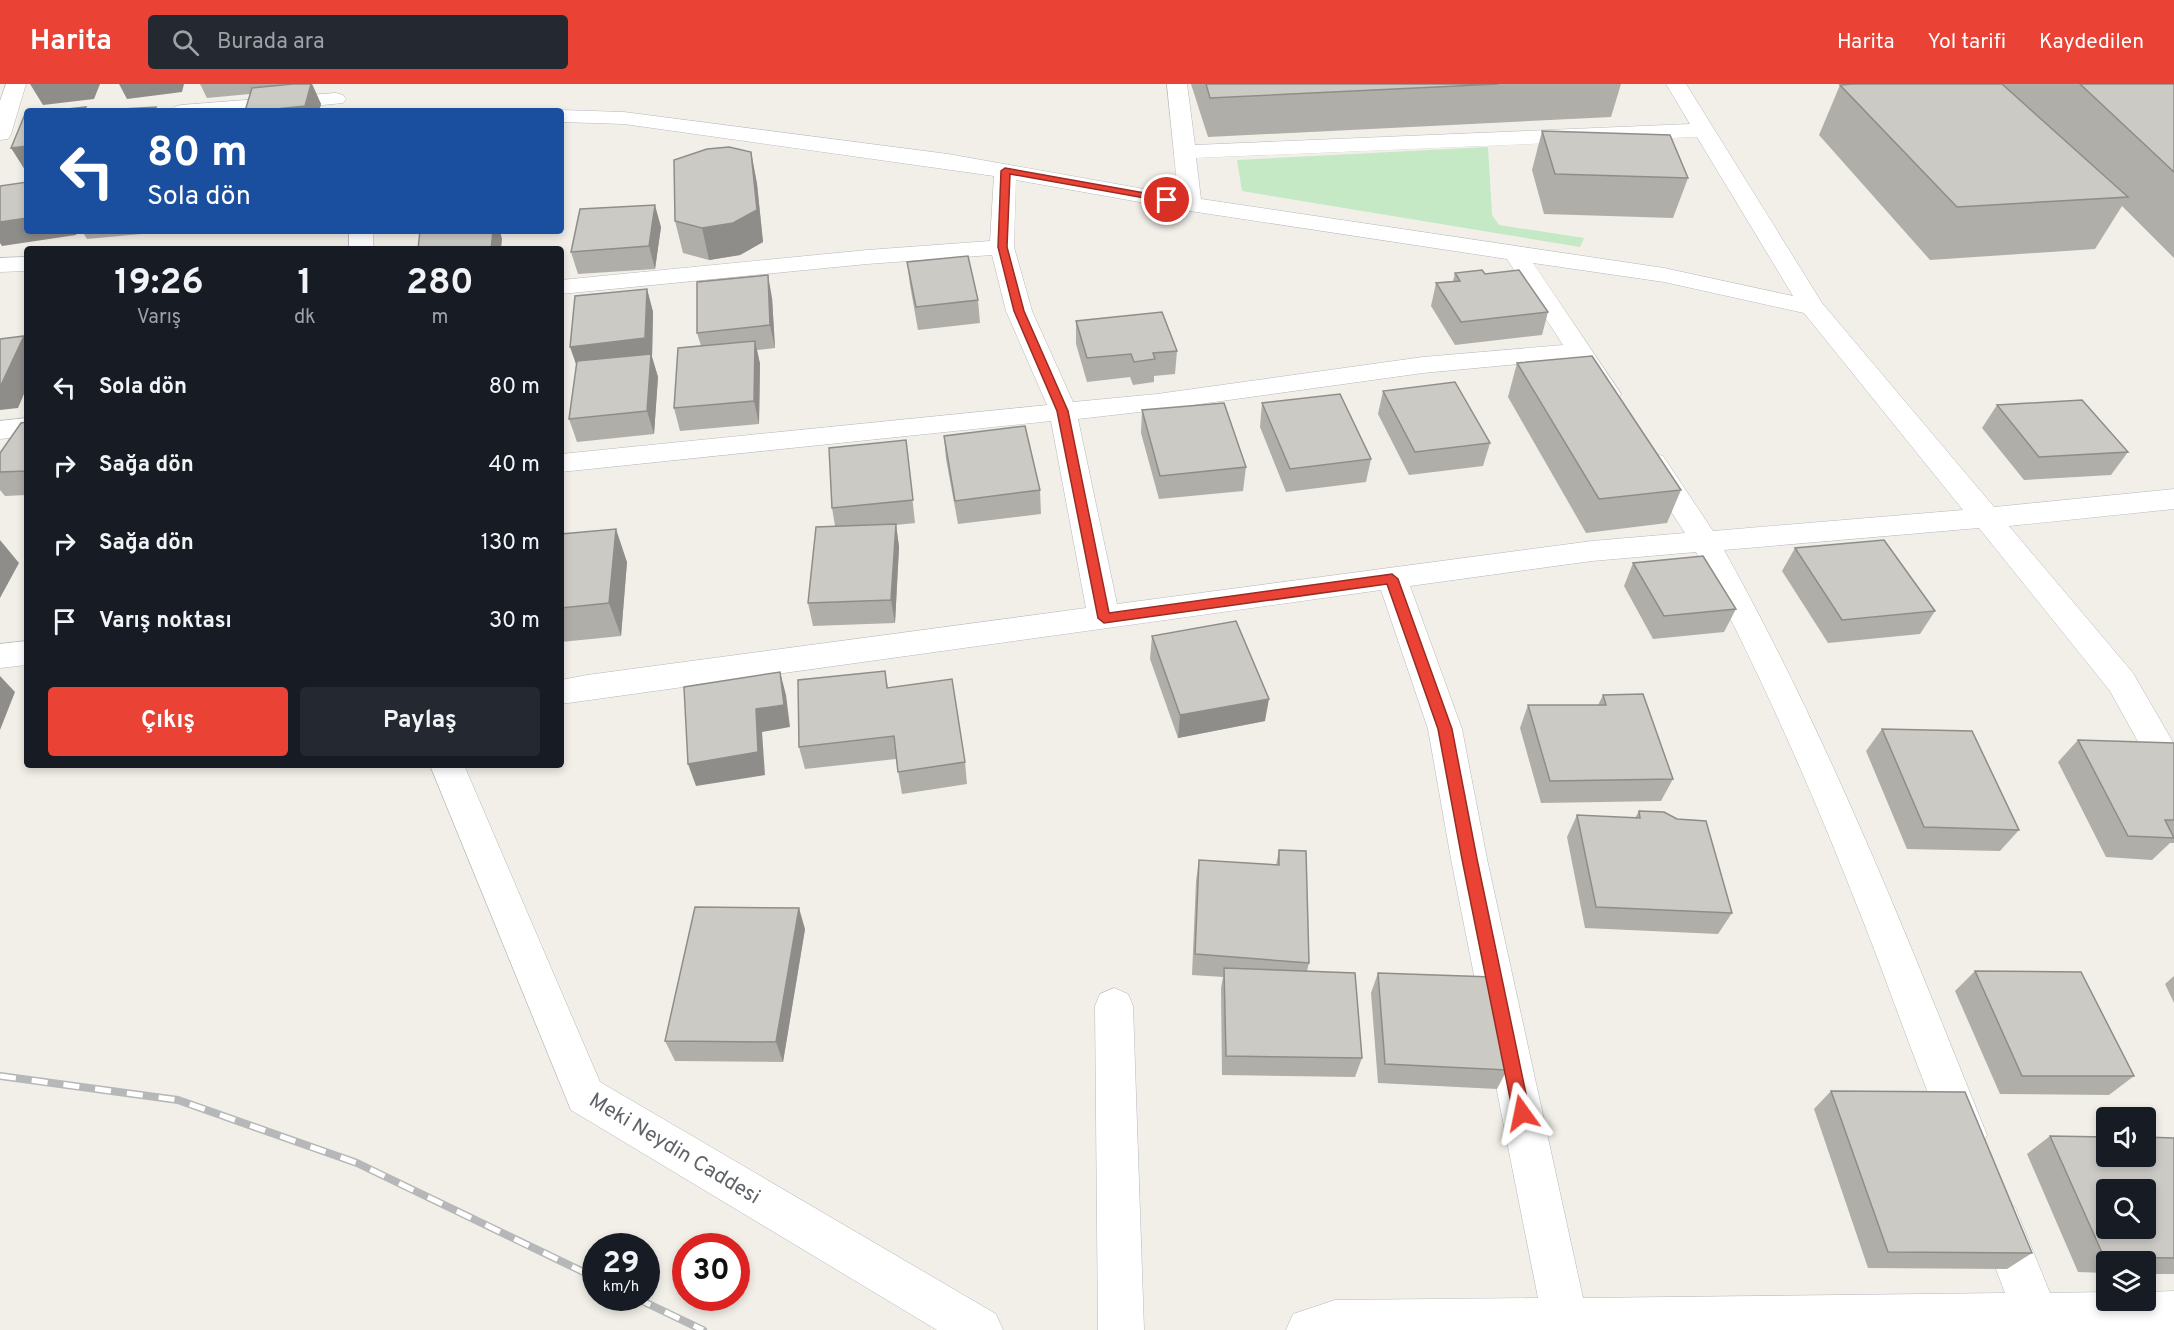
<!DOCTYPE html>
<html lang="tr">
<head>
<meta charset="utf-8">
<style>
  body { margin:0; font-family:Overpass,sans-serif; background:#242831; color:#f1f3f6; height:100vh; display:flex; flex-direction:column; font-size:22px; white-space:nowrap }
  * { box-sizing:border-box; margin:0 }
  p { font-size:20px; color:#9ea1a6 }
  .icon { flex:none; width:33px; height:33px; fill:none; stroke:currentColor; stroke-width:2; stroke-linecap:round; stroke-linejoin:round }
  .map { position:relative; flex:1; overflow:hidden }
  .drawer { position:absolute; left:24px; top:162px; width:540px; height:522px; display:flex; flex-direction:column; background:#171b24; border-radius:6px; box-shadow:0 3px 9px #0003 }
  .drawer>* { flex:none }
  .top-card { position:absolute; left:24px; top:24px; width:540px; height:126px; border-radius:6px; box-shadow:0 3px 9px #0003; background:#1a4fa0; color:#fff; overflow:hidden }
  .controls { position:absolute; left:2096px; top:1023px; display:grid; gap:12px }
  .controls a { display:grid; place-items:center; width:60px; height:60px; border-radius:6px; background:#171b24; box-shadow:0 3px 9px #0003; font-size:30px }
  .speed { position:absolute; left:582px; top:1149px; display:flex; gap:12px; font-size:30px; font-weight:700; text-align:center }
  .speed>* { display:grid; place-content:center; width:78px; height:78px; border-radius:50%; background:#171b24; box-shadow:0 3px 9px #0003; line-height:1 }
  .speed small { font-size:15px; font-weight:400 }
  .speed .limit { border:9px solid #d22; background:#fff; color:#111 }
  .pin { position:absolute; display:grid; place-items:center; width:51px; height:51px; color:#fff; margin:-26px; border:3px solid #fff; border-radius:50%; box-shadow:0 2px 6px #0007 }
  .me { position:absolute; width:66px; margin:-33px; rotate:348deg; stroke-linejoin:round; filter:drop-shadow(0 0 4px #0008) }
  .turn { display:flex; align-items:center; gap:21px; height:126px; padding:0 24px; font-size:27px }
  .turn .icon { width:78px; height:78px; stroke-width:2.5 }
  .turn b { display:block; font-size:42px; line-height:51px }
  .eta { display:flex; justify-content:space-evenly; align-items:center; height:102px; text-align:center }
  .eta b { font-size:36px; font-weight:700; line-height:42px }
  .cta { display:flex; gap:12px; margin-top:auto; padding:12px 24px }
  .cta a { flex:1; height:69px; border-radius:6px; background:#ea4335; color:#fff; font-size:24px; font-weight:700; line-height:69px; text-align:center }
  .cta a+a { background:#242831; color:#f1f3f6 }
  ul { padding:0; list-style:none }
  li { display:flex; align-items:center; gap:18px; height:78px; padding:0 24px }
  li div { flex:1 }
  li b { display:block; font-size:22px }
  li em { font-style:normal }
  header { display:flex; align-items:center; gap:36px; box-sizing:border-box; height:84px; padding:0 30px; background:#ea4335; color:#fff }
  header strong { font-size:28px }
  nav { display:flex; gap:33px; margin-inline-start:auto; font-size:21px }
  .search { width:420px; height:54px; background:#242831; display:flex; align-items:center; gap:15px; box-sizing:border-box; padding:0 21px; border-radius:6px; color:#9ea1a6; font-size:22px }
  .map>svg:first-child { display:block }
  .green { fill:#c5e8c5 }
  .lines { fill:none; stroke-linecap:round; stroke-linejoin:round }
  .minor-casing { stroke:#b5b8bc; stroke-width:1 }
  .minor { fill:#fff; fill-rule:evenodd }
  .rail-casing { stroke:#b6b7b8; stroke-width:8 }
  .rail { stroke:#fff; stroke-width:5; stroke-dasharray:16; stroke-linecap:butt }
  .wall { fill:#afaea9 }
  .shaded-wall { fill:#8f8d8a }
  .building { fill:#cccac5; stroke:#8f8d8a; stroke-width:1.5; fill-rule:evenodd }
  .route { fill:#ea4335; stroke:#982c22; stroke-width:1.5 }
  .labels { text-anchor:middle; stroke-width:4.5; stroke-linejoin:round; paint-order:stroke }
  .near-street-label { font-size:21px; fill:#5f6368; stroke:#fff }
</style>
</head>
<body>
<header>
<strong>Harita</strong>
<div class="search"><svg class="icon" aria-label="search" viewBox="0 0 24 24"><circle cx="10" cy="10" r="6"/><path d="M15 15l6 6"/></svg>Burada ara</div>
<nav><a>Harita</a><a>Yol tarifi</a><a>Kaydedilen</a></nav>
</header>
<div class="map">
<svg width="2174" height="1246" viewBox="0 0 2174 1246">
  <rect width="100%" height="100%" fill="#f1efe8"/>
  <polygon class="green" points="1488,63 1492,131 1499,141 1584,154 1580,163 1242,107 1237,76"/>
  <g class="lines">
    <g class="minor-casing">
      <g id="minor">
        <polygon points="6,0 26,0 11,50 8,55 0,56 0,17"/>
        <path d="M 1167,0 L 1187,0 L 1195,61 L 1690,40 L 1666,0 L 1686,0 L 1822,219 L 1994,423 L 2174,405 L 2174,425 L 2009,442 L 2133,589 L 2174,660 L 2174,705 L 2162,701 L 2110,607 L 1979,444 L 1724,466 C 1829,654 1907,852 1987,1051 L 1981,1065 L 1966,1071 L 1951,1065 C 1917,986 1890,904 1858,824 C 1810,702 1758,584 1696,468 L 1592,477 L 1410,502 L 1462,645 L 1487,775 L 1583,1214 L 2005,1209 L 1978,1138 L 1985,1123 L 2000,1116 L 2015,1123 L 2050,1209 L 2106,1208 L 2106,1216 L 2145,1216 L 2145,1208 L 2174,1207 L 2174,1246 L 1286,1246 L 1293,1230 L 1335,1216 L 1538,1214 L 1451,775 L 1428,645 L 1381,506 L 561,620 L 561,596 L 587,591 L 1086,524 L 1051,337 L 561,388 L 561,370 L 1047,321 L 1006,227 L 992,171 L 867,180 L 561,210 L 561,196 L 867,166 L 990,157 L 994,92 L 624,40 L 561,38 L 561,27 L 556,27 L 561,26 L 624,28 L 948,70 L 1178,111 ZM 1697,53 L 1793,212 L 1664,184 L 1201,115 L 1196,74 ZM 1016,96 L 1190,127 L 1507,175 L 1563,261 L 1423,273 L 1157,310 L 1073,318 L 1032,227 L 1014,163 ZM 1533,179 L 1664,198 L 1804,229 L 1963,426 L 1713,447 L 1663,372 L 1653,369 L 1643,372 L 1639,378 L 1685,449 L 1592,457 L 1117,520 L 1078,335 L 1157,326 L 1423,289 L 1572,275 L 1599,316 L 1608,318 L 1617,316 L 1621,310 Z"/>
        <polygon points="336,9 343,11 346,15 343,19 262,27 170,27 174,23 181,21"/>
        <rect x="349" y="147" width="24" height="18"/>
        <polygon points="27,173 27,187 0,188 0,174"/>
        <polygon points="27,334 27,352 0,355 0,337"/>
        <polygon points="27,557 27,581 0,584 0,560"/>
        <polygon points="430,681 464,681 600,998 996,1230 1003,1246 937,1246 571,1026"/>
        <polygon points="1114,904 1128,910 1133,922 1144,1246 1098,1246 1095,922 1100,910"/>
      </g>
    </g>
    <use href="#minor" class="minor"/>
    <g class="rail-casing">
      <g id="rail">
        <polyline points="0,992 178,1016 357,1079 596,1194"/>
        <polyline points="636,1214 703,1246"/>
      </g>
    </g>
    <use href="#rail" class="rail"/>
  </g>
  <g class="wall">
    <polygon points="200,0 312,0 321,20 319,27 245,27 250,10 207,14"/>
    <polygon points="1191,0 1621,0 1611,33 1208,53"/>
    <polygon points="1852,0 2174,0 2174,174 2122,122 2095,165 1930,176 1819,51 1840,1"/>
    <polygon points="1542,47 1688,94 1673,134 1544,130 1532,86"/>
    <polygon points="751,68 757,100 763,158 740,171 709,176 683,169 675,137"/>
    <polygon points="661,143 655,185 578,190 571,168"/>
    <polygon points="82,147 153,147 152,149 87,155"/>
    <polygon points="907,178 978,216 980,239 918,246 910,201"/>
    <polygon points="1455,189 1485,190 1548,228 1542,251 1455,261 1431,222 1436,199 1453,197"/>
    <polygon points="647,205 653,228 652,273 658,293 654,350 577,358 569,335"/>
    <polygon points="772,214 775,264 757,266 760,280 759,340 680,347 674,324 701,262 697,249"/>
    <polygon points="1076,237 1177,267 1175,290 1154,292 1154,298 1133,301 1130,293 1087,298 1076,260"/>
    <polygon points="1517,279 1681,406 1667,439 1586,449 1508,313"/>
    <polygon points="1383,307 1490,359 1483,382 1409,391 1378,330"/>
    <polygon points="1262,319 1371,375 1366,398 1286,408 1260,343"/>
    <polygon points="1997,321 2128,368 2111,391 2024,396 1982,344"/>
    <polygon points="1142,326 1246,383 1243,407 1159,415 1141,349"/>
    <polygon points="27,338 27,411 5,412 0,406 0,369"/>
    <polygon points="944,352 1040,406 1041,430 958,440 946,375"/>
    <polygon points="906,356 915,439 896,441 899,463 895,539 813,542 808,519 835,442 832,424"/>
    <polygon points="561,450 627,478 621,552 561,558"/>
    <polygon points="1795,464 1935,527 1920,550 1828,559 1782,487"/>
    <polygon points="1633,479 1736,525 1724,548 1653,555 1624,502"/>
    <polygon points="1152,552 1265,637 1178,654 1150,575"/>
    <polygon points="885,587 888,604 965,678 967,700 902,710 896,675 805,685 799,663"/>
    <polygon points="1603,611 1673,695 1661,717 1541,719 1520,644 1528,621 1598,621"/>
    <polygon points="1882,645 2019,746 2000,767 1907,765 1866,667"/>
    <polygon points="2078,656 2174,659 2174,759 2170,759 2152,776 2106,773 2058,678"/>
    <polygon points="1639,727 1732,829 1718,850 1585,844 1567,753 1577,731 1635,734"/>
    <polygon points="1279,766 1309,879 1307,887 1362,974 1355,993 1222,991 1221,904 1223,893 1192,891 1196,797 1199,776 1276,781"/>
    <polygon points="805,845 783,978 675,977 665,957"/>
    <polygon points="1975,887 2134,992 2109,1011 2000,1010 1955,907"/>
    <polygon points="1378,889 1507,986 1497,1005 1378,999 1371,909"/>
    <polygon points="2174,892 2174,919 2165,900"/>
    <polygon points="1831,1007 2032,1169 2007,1185 1868,1184 1814,1025"/>
    <polygon points="2050,1052 2174,1054 2174,1190 2145,1190 2145,1178 2106,1178 2106,1189 2078,1188 2027,1070"/>
  </g>
  <g class="shaded-wall">
    <polygon points="30,0 100,0 94,15 43,21"/>
    <polygon points="119,0 184,0 182,8 127,15"/>
    <polygon points="311,0 312,0 321,20 319,27 257,27"/>
    <polygon points="27,62 27,86 25,86 11,64"/>
    <polygon points="751,68 757,100 763,158 740,171 709,176 702,144"/>
    <polygon points="655,121 661,143 655,185 649,162"/>
    <polygon points="27,134 27,147 77,147 76,151 2,162 0,159 0,138"/>
    <polygon points="493,147 500,147 502,155 501,165 491,165"/>
    <polygon points="768,191 772,214 775,264 770,241"/>
    <polygon points="647,205 653,228 652,273 658,293 654,350 647,327 578,286 570,263"/>
    <polygon points="24,252 27,257 27,303 18,324 0,326 0,301"/>
    <polygon points="755,257 760,280 759,340 754,317"/>
    <polygon points="896,440 899,463 895,539 891,516"/>
    <polygon points="616,445 627,478 621,552 609,519"/>
    <polygon points="0,456 19,479 0,514"/>
    <polygon points="780,588 786,611 790,643 762,648 765,691 696,702 688,680"/>
    <polygon points="0,592 15,608 0,646"/>
    <polygon points="1269,615 1265,637 1178,654 1180,631"/>
    <polygon points="799,824 805,845 783,978 776,958"/>
  </g>
  <g class="building">
    <polygon points="293,0 311,0 305,22 257,27 245,27 252,4"/>
    <polygon points="1206,0 1498,0 1210,14"/>
    <polygon points="1852,0 2002,0 2128,113 1957,123 1840,1"/>
    <polygon points="2080,0 2174,0 2174,88"/>
    <polygon points="86,23 84,27 49,27"/>
    <polygon points="156,23 153,27 103,27 104,26"/>
    <polygon points="25,30 27,30 27,62 11,64"/>
    <polygon points="1542,47 1670,51 1688,94 1555,90"/>
    <polygon points="729,63 751,68 757,126 733,139 702,144 675,137 674,76 707,65"/>
    <polygon points="27,98 27,134 0,138 0,102"/>
    <polygon points="655,121 649,162 571,168 580,125"/>
    <polygon points="420,147 493,147 491,165 418,165"/>
    <polygon points="968,172 978,216 916,223 907,178"/>
    <polygon points="1482,186 1485,190 1519,186 1548,228 1461,238 1436,199 1460,197 1455,189"/>
    <polygon points="768,191 770,241 697,249 697,198"/>
    <polygon points="647,205 645,254 570,263 575,212"/>
    <polygon points="1162,228 1177,267 1153,269 1155,275 1134,278 1131,270 1087,274 1076,237"/>
    <polygon points="24,252 1,301 0,301 0,255"/>
    <polygon points="755,257 754,317 674,324 678,264"/>
    <polygon points="651,270 647,327 569,335 577,277"/>
    <polygon points="1592,272 1681,406 1599,415 1517,279"/>
    <polygon points="1455,298 1490,359 1415,368 1383,307"/>
    <polygon points="1340,310 1371,375 1290,385 1262,319"/>
    <polygon points="2082,316 2128,368 2039,373 1997,321"/>
    <polygon points="1224,319 1246,383 1160,392 1142,326"/>
    <polygon points="27,338 27,387 0,388 0,369 21,339"/>
    <polygon points="1025,342 1040,406 955,417 944,352"/>
    <polygon points="906,356 913,416 832,424 829,364"/>
    <polygon points="896,440 891,516 808,519 816,443"/>
    <polygon points="616,445 609,519 561,524 561,450"/>
    <polygon points="1884,456 1935,527 1842,536 1795,464"/>
    <polygon points="1703,472 1736,525 1664,532 1633,479"/>
    <polygon points="1236,537 1269,615 1180,631 1152,552"/>
    <polygon points="885,587 887,604 952,595 965,678 898,688 894,652 799,663 798,596"/>
    <polygon points="780,588 784,621 756,625 758,668 688,680 684,603"/>
    <polygon points="1643,610 1673,695 1550,697 1528,621 1606,621 1603,611"/>
    <polygon points="1882,645 1972,647 2019,746 1924,743"/>
    <polygon points="2078,656 2174,659 2174,736 2165,736 2174,754 2128,752"/>
    <polygon points="1639,727 1664,728 1677,735 1706,737 1732,829 1596,823 1577,731 1640,734"/>
    <polygon points="1279,766 1306,767 1309,879 1195,870 1199,776 1279,781"/>
    <polygon points="695,823 799,824 776,958 665,957"/>
    <polygon points="1224,884 1355,889 1362,974 1226,972"/>
    <polygon points="1975,887 2081,888 2134,992 2022,992"/>
    <polygon points="1378,889 1492,893 1507,986 1385,980"/>
    <polygon points="1831,1007 1965,1008 2032,1169 1888,1168"/>
    <path d="M 2050,1052 L 2106,1053 L 2106,1072 L 2145,1072 L 2145,1053 L 2174,1054 L 2174,1174 L 2104,1173 ZM 2106,1106 L 2145,1106 L 2145,1144 L 2106,1144 Z"/>
  </g>
  <polygon class="route" points="1005,84 1167,113 1172,116 1167,118 1010,90 1007,163 1024,227 1068,327 1109,529 1392,490 1398,495 1452,645 1477,775 1530,1029 1528,1035 1522,1037 1516,1035 1513,1029 1462,775 1438,645 1387,500 1104,539 1098,534 1057,327 1014,227 998,163 1001,87"/>
  <g class="labels">
    <g class="near-street-label">
      <text transform="translate(675 1064) rotate(31)" y="7">Meki Neydin Caddesi</text>
    </g>
  </g>
</svg>
<div class="controls">
<a><svg class="icon" aria-label="sound" viewBox="0 0 24 24"><path d="M4 9h4l5-4v14l-5-4H4zM17 9q2 3 0 6"/></svg></a>
<a><svg class="icon" aria-label="search" viewBox="0 0 24 24"><circle cx="10" cy="10" r="6"/><path d="M15 15l6 6"/></svg></a>
<a><svg class="icon" aria-label="layers" viewBox="0 0 24 24"><path d="M12 4l9 5-9 5-9-5zM3 14l9 5 9-5"/></svg></a>
</div>
<div class="speed"><div>29<small>km/h</small></div><div class="limit">30</div></div>
<div class="pin" style="left:1167px;top:116px;background:#d93025"><svg class="icon" aria-label="arrive" viewBox="0 0 24 24"><path d="M6 21V4h12l-3 4 3 4H6"/></svg></div>
<svg class="me" style="left:1522px;top:1029px" viewBox="-20 -20 40 40"><path d="M0-17L14 15 0 8-14 15z" fill="#ea4335" stroke="#fff" stroke-width="4"/></svg>
<div class="top-card">
<div class="turn"><svg class="icon" aria-label="left" viewBox="0 0 24 24"><path d="M17 20v-9H6M10 6l-5 5 5 5"/></svg><div><b>80 m</b>Sola dön</div></div>
</div>
<section class="drawer">
<div class="eta">
<div><b>19:26</b><p>Varış</p></div>
<div><b>1</b><p>dk</p></div>
<div><b>280</b><p>m</p></div>
</div>
<ul>
<li><svg class="icon" aria-label="left" viewBox="0 0 24 24"><path d="M17 20v-9H6M10 6l-5 5 5 5"/></svg><div><b>Sola dön</b></div><em>80 m</em></li>
<li><svg class="icon" aria-label="right" viewBox="0 0 24 24"><path d="M7 20v-9h11M14 6l5 5-5 5"/></svg><div><b>Sağa dön</b></div><em>40 m</em></li>
<li><svg class="icon" aria-label="right" viewBox="0 0 24 24"><path d="M7 20v-9h11M14 6l5 5-5 5"/></svg><div><b>Sağa dön</b></div><em>130 m</em></li>
<li><svg class="icon" aria-label="arrive" viewBox="0 0 24 24"><path d="M6 21V4h12l-3 4 3 4H6"/></svg><div><b>Varış noktası</b></div><em>30 m</em></li>
</ul>
<div class="cta"><a>Çıkış</a><a>Paylaş</a></div>
</section>
</div>
</body>
</html>
